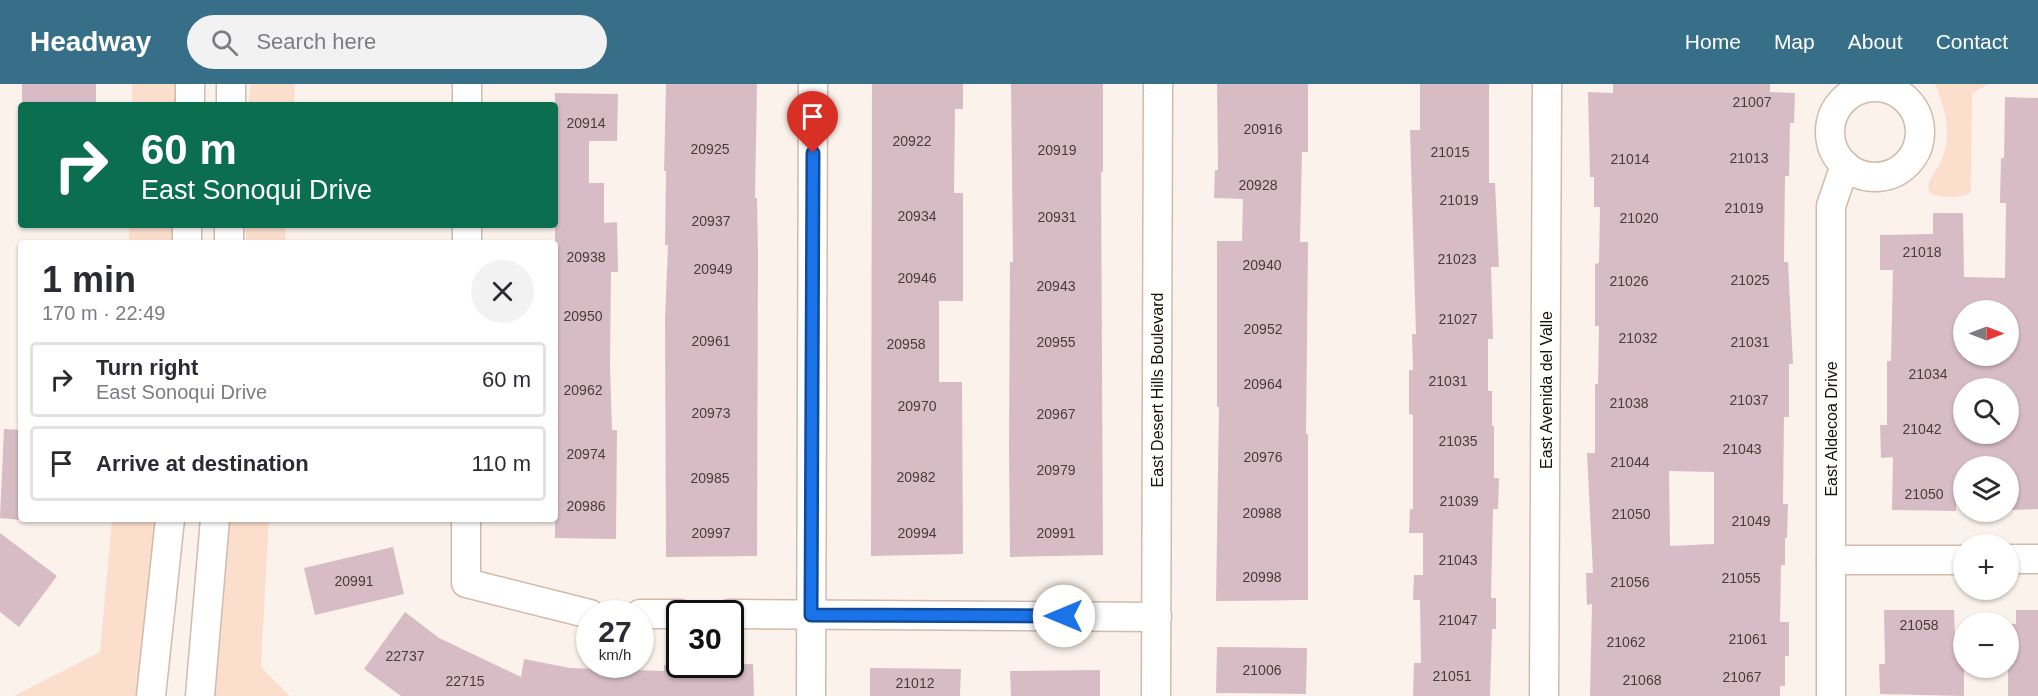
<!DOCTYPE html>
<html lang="en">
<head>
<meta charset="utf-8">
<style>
  body { margin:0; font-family:Helvetica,sans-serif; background:#f2f2f3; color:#2b2b33; height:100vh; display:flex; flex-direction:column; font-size:22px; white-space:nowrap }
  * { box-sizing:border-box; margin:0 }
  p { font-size:20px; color:#7c7c81 }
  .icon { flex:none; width:33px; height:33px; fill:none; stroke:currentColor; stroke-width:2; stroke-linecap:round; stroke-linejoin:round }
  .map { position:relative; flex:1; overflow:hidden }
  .sheet { position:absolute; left:18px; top:156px; width:540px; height:282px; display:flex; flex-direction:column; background:#fff; border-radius:6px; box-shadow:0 2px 4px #0004 }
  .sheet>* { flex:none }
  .banner { position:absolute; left:18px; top:18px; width:540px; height:126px; border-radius:6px; box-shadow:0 2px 4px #0004; background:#0b6e4f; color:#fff; overflow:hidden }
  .needle { width:39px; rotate:90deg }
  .tools { position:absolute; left:1953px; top:216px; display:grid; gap:12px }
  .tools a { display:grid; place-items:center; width:66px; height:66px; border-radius:50%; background:#fff; box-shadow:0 2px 4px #0004; font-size:30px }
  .speed { position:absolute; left:576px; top:516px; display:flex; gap:12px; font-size:30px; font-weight:700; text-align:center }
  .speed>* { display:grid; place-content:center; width:78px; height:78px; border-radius:50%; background:#fff; box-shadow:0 2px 4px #0004; line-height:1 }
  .speed small { font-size:15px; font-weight:400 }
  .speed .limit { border:3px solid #111; border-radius:9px; background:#fff; color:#111 }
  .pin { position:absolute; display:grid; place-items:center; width:51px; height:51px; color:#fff; margin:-62px -26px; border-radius:50% 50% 50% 0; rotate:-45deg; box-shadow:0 0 6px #0007 }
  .pin .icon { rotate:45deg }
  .me { position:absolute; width:66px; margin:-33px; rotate:270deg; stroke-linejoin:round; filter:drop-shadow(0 0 4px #0008) }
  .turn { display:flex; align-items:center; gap:21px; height:126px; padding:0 24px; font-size:27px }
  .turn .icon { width:78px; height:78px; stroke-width:2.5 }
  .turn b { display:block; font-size:42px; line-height:51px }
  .round { display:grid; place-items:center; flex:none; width:63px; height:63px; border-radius:32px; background:#f2f2f3 }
  .overview { display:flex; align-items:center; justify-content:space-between; height:102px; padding:0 24px }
  h1 { font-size:36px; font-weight:700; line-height:45px }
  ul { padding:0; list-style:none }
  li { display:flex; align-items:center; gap:18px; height:75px; margin:0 12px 9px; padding:0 12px; border:3px solid #e1e1e2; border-radius:6px }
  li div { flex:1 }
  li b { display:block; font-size:22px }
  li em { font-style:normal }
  header { display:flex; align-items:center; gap:36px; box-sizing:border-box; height:84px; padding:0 30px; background:#376f89; color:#fff }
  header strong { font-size:28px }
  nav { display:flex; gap:33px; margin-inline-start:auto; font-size:21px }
  .search { width:420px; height:54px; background:#f2f2f3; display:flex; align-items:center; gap:15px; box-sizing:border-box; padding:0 21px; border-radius:33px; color:#7c7c81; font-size:22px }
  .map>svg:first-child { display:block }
  .green { fill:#fcdecd }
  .building { fill:#d7bcc5; fill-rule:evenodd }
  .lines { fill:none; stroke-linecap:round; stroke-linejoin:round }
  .minor-casing { stroke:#d2baac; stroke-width:31 }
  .minor { stroke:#fff; stroke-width:28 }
  .route-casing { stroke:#114b97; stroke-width:15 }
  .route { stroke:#1a73e8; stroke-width:10 }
  .labels { text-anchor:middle; stroke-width:5; stroke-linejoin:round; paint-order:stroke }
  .number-label { font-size:14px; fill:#493c3b }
  .street-label { font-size:16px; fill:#1a120d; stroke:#fff }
</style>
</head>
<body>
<header>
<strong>Headway</strong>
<div class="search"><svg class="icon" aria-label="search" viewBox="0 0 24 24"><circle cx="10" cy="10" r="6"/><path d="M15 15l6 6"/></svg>Search here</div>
<nav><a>Home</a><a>Map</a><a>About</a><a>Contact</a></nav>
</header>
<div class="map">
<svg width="2038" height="612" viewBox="0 0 2038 612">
  <rect width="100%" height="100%" fill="#fbf2ec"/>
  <g class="green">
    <rect x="132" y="0" width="45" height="21"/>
    <polygon points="251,0 295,0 294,21 248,21"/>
    <path d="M 1935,0 L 1988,0 L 1972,10 L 1971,108 C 1962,115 1940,114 1930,109 L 1928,102 C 1930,93 1937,86 1941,77 C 1953,52 1945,24 1935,0 Z"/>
    <polygon points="129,141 177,141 176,159 129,159"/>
    <polygon points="246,141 286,141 285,159 246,159"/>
    <polygon points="112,435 159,435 140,612 14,612 100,568"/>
    <polygon points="230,435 269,435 261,583 290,612 212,612"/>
  </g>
  <g class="building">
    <rect x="22" y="0" width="74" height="21"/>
    <polygon points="666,0 757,0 755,114 757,114 758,171 757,472 666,473 665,235 668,161 665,161 666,87 664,87"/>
    <polygon points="872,0 963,0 963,25 955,25 954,109 963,109 963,217 939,217 939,298 962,298 963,470 871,472"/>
    <polygon points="1011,0 1103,0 1103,88 1101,88 1103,471 1010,473 1009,363 1010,178 1013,178"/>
    <polygon points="1217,0 1308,0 1308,68 1302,68 1300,158 1308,158 1306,350 1308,350 1308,516 1216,517 1219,323 1217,323 1217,157 1242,157 1243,115 1214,114 1215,86 1218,86"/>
    <polygon points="1420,0 1489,0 1489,99 1495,99 1499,183 1491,183 1493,255 1488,255 1488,307 1492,307 1492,342 1494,342 1494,394 1499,394 1498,425 1493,425 1491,514 1496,514 1496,545 1492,545 1490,612 1413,612 1414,579 1421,579 1420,516 1413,516 1414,491 1423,491 1423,449 1409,449 1410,425 1413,425 1413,331 1409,330 1409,286 1413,286 1412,250 1416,250 1410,46 1420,46"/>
    <path d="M 1613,0 L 1770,0 L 1770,8 L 1795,9 L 1794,39 L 1790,39 L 1789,92 L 1785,92 L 1784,178 L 1788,178 L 1793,280 L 1789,280 L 1789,333 L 1784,333 L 1783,420 L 1788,420 L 1787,454 L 1785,454 L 1785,481 L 1781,481 L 1780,538 L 1789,538 L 1789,572 L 1785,572 L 1785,602 L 1780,602 L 1780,612 L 1590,612 L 1592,520 L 1587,521 L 1586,489 L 1593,489 L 1587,369 L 1595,369 L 1595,300 L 1598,300 L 1599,242 L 1595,242 L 1595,180 L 1599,179 L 1600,123 L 1594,123 L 1594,93 L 1590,93 L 1588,8 L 1613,9 ZM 1669,387 L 1714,388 L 1714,460 L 1670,462 Z"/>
    <polygon points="555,9 618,10 617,57 589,57 589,99 604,99 604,139 617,138 618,188 611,188 610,281 612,346 617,346 616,455 555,454"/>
    <path d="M 2005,13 L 2038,14 L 2038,425 L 2008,426 L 2008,382 L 1963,382 L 1963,395 L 1957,395 L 1956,427 L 1892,426 L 1893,373 L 1881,374 L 1880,341 L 1887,341 L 1887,277 L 1891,277 L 1893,186 L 1880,186 L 1880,151 L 1933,150 L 1933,129 L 1963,129 L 1964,193 L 2005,194 L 2006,119 L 2000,119 L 2001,74 L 2004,74 ZM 1964,226 L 2008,226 L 2008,272 L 1964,272 ZM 1964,304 L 2008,304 L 2008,350 L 1964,350 Z"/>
    <polygon points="4,345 21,346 21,436 0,434"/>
    <polygon points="0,449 57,492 19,543 0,528"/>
    <polygon points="393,463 404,510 315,531 304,484"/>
    <polygon points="1884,526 1954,526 1955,555 1964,555 1964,612 1880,610 1879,580 1885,580"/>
    <polygon points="2016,526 2038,526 2038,612 2008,612 2008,540 2016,540"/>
    <polygon points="405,528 439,554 521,593 524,575 570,584 664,587 664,581 753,580 754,612 401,612 364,585"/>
    <polygon points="1217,563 1307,564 1306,610 1216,609"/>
    <polygon points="870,584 961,585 960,612 870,612"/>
    <polygon points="1100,586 1100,612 1011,612 1010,587"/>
  </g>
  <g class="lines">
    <g class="minor-casing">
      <g id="minor">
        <circle cx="1875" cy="48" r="45"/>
        <polyline points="190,21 190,0"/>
        <polyline points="231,21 231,0"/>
        <polyline points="467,21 467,0"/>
        <polyline points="187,159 187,141"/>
        <polyline points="229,159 229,141"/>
        <polyline points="467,159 467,141"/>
        <polyline points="466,435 466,499 590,530"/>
        <polyline points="2008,475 2038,475"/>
        <polyline points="1831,476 1964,476"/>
        <polyline points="640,530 680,530"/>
        <polyline points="730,530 1157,533"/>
        <polyline points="151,612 170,435"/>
        <polyline points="200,612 215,435"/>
        <polyline points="811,612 813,0"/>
        <polyline points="1156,612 1158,0"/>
        <polyline points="1544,612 1547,0"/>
        <polyline points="1831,612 1831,122 1845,81"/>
      </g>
    </g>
    <use href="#minor" class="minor"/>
  </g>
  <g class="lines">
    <g class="route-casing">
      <polyline id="route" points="813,69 811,531 1064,532"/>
    </g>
    <use href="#route" class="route"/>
  </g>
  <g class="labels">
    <g class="number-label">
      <text x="1752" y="23">21007</text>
      <text x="586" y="44">20914</text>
      <text x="1263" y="50">20916</text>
      <text x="912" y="62">20922</text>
      <text x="710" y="70">20925</text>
      <text x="1057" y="71">20919</text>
      <text x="1450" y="73">21015</text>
      <text x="1749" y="79">21013</text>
      <text x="1630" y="80">21014</text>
      <text x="1258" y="106">20928</text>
      <text x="1459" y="121">21019</text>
      <text x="1744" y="129">21019</text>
      <text x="917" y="137">20934</text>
      <text x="1057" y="138">20931</text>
      <text x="1639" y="139">21020</text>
      <text x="711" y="142">20937</text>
      <text x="1922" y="173">21018</text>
      <text x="586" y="178">20938</text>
      <text x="1457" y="180">21023</text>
      <text x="1262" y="186">20940</text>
      <text x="713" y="190">20949</text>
      <text x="917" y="199">20946</text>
      <text x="1750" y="201">21025</text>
      <text x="1629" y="202">21026</text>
      <text x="1056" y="207">20943</text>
      <text x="583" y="237">20950</text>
      <text x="1458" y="240">21027</text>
      <text x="1263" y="250">20952</text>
      <text x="1638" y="259">21032</text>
      <text x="711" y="262">20961</text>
      <text x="1056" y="263">20955</text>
      <text x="1750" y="263">21031</text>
      <text x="906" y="265">20958</text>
      <text x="1928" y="295">21034</text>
      <text x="1448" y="302">21031</text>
      <text x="1263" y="305">20964</text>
      <text x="583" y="311">20962</text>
      <text x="1749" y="321">21037</text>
      <text x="1629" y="324">21038</text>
      <text x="917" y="327">20970</text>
      <text x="711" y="334">20973</text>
      <text x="1056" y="335">20967</text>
      <text x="1922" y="350">21042</text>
      <text x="1458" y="362">21035</text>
      <text x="1742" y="370">21043</text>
      <text x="586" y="375">20974</text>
      <text x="1263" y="378">20976</text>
      <text x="1630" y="383">21044</text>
      <text x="1056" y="391">20979</text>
      <text x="916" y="398">20982</text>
      <text x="710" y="399">20985</text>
      <text x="1924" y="415">21050</text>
      <text x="1459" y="422">21039</text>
      <text x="586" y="427">20986</text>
      <text x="1262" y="434">20988</text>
      <text x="1631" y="435">21050</text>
      <text x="1751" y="442">21049</text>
      <text x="711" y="454">20997</text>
      <text x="917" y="454">20994</text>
      <text x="1056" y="454">20991</text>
      <text x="1458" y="481">21043</text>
      <text x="1262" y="498">20998</text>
      <text x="1741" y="499">21055</text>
      <text x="354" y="502">20991</text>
      <text x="1630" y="503">21056</text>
      <text x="1458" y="541">21047</text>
      <text x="1919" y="546">21058</text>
      <text x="1748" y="560">21061</text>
      <text x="1626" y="563">21062</text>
      <text x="405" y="577">22737</text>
      <text x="1262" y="591">21006</text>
      <text x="1452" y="597">21051</text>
      <text x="1742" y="598">21067</text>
      <text x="1642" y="601">21068</text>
      <text x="465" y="602">22715</text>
      <text x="915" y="604">21012</text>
    </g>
    <g class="street-label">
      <text transform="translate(1157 306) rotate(-90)" y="6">East Desert Hills Boulevard</text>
      <text transform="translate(1546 306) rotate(-90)" y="6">East Avenida del Valle</text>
      <text transform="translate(1831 345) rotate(-90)" y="6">East Aldecoa Drive</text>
    </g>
  </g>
</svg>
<div class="tools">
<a><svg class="needle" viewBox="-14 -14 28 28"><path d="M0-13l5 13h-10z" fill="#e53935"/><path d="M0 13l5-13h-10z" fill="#7c7c81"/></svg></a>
<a><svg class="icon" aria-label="search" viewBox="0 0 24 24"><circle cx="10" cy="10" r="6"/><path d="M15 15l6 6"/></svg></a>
<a><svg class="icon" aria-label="layers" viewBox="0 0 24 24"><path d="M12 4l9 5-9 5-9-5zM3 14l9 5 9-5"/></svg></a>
<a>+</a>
<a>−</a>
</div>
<div class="speed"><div>27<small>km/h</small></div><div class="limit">30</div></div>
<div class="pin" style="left:813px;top:69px;background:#d93025"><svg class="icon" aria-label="arrive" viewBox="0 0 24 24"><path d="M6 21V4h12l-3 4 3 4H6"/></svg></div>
<svg class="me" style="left:1064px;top:532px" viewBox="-20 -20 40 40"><circle r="19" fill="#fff"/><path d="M0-13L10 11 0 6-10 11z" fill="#1a73e8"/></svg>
<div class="banner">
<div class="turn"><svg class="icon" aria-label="right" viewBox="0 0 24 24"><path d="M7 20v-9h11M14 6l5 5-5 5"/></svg><div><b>60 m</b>East Sonoqui Drive</div></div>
</div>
<section class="sheet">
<div class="overview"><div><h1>1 min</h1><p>170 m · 22:49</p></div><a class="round"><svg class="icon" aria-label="close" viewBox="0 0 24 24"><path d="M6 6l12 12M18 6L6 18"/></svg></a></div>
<ul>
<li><svg class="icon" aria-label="right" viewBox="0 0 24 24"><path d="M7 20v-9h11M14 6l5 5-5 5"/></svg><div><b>Turn right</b><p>East Sonoqui Drive</p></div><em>60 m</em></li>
<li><svg class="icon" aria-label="arrive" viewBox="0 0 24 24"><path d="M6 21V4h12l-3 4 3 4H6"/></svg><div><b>Arrive at destination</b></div><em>110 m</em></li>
</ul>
</section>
</div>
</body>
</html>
